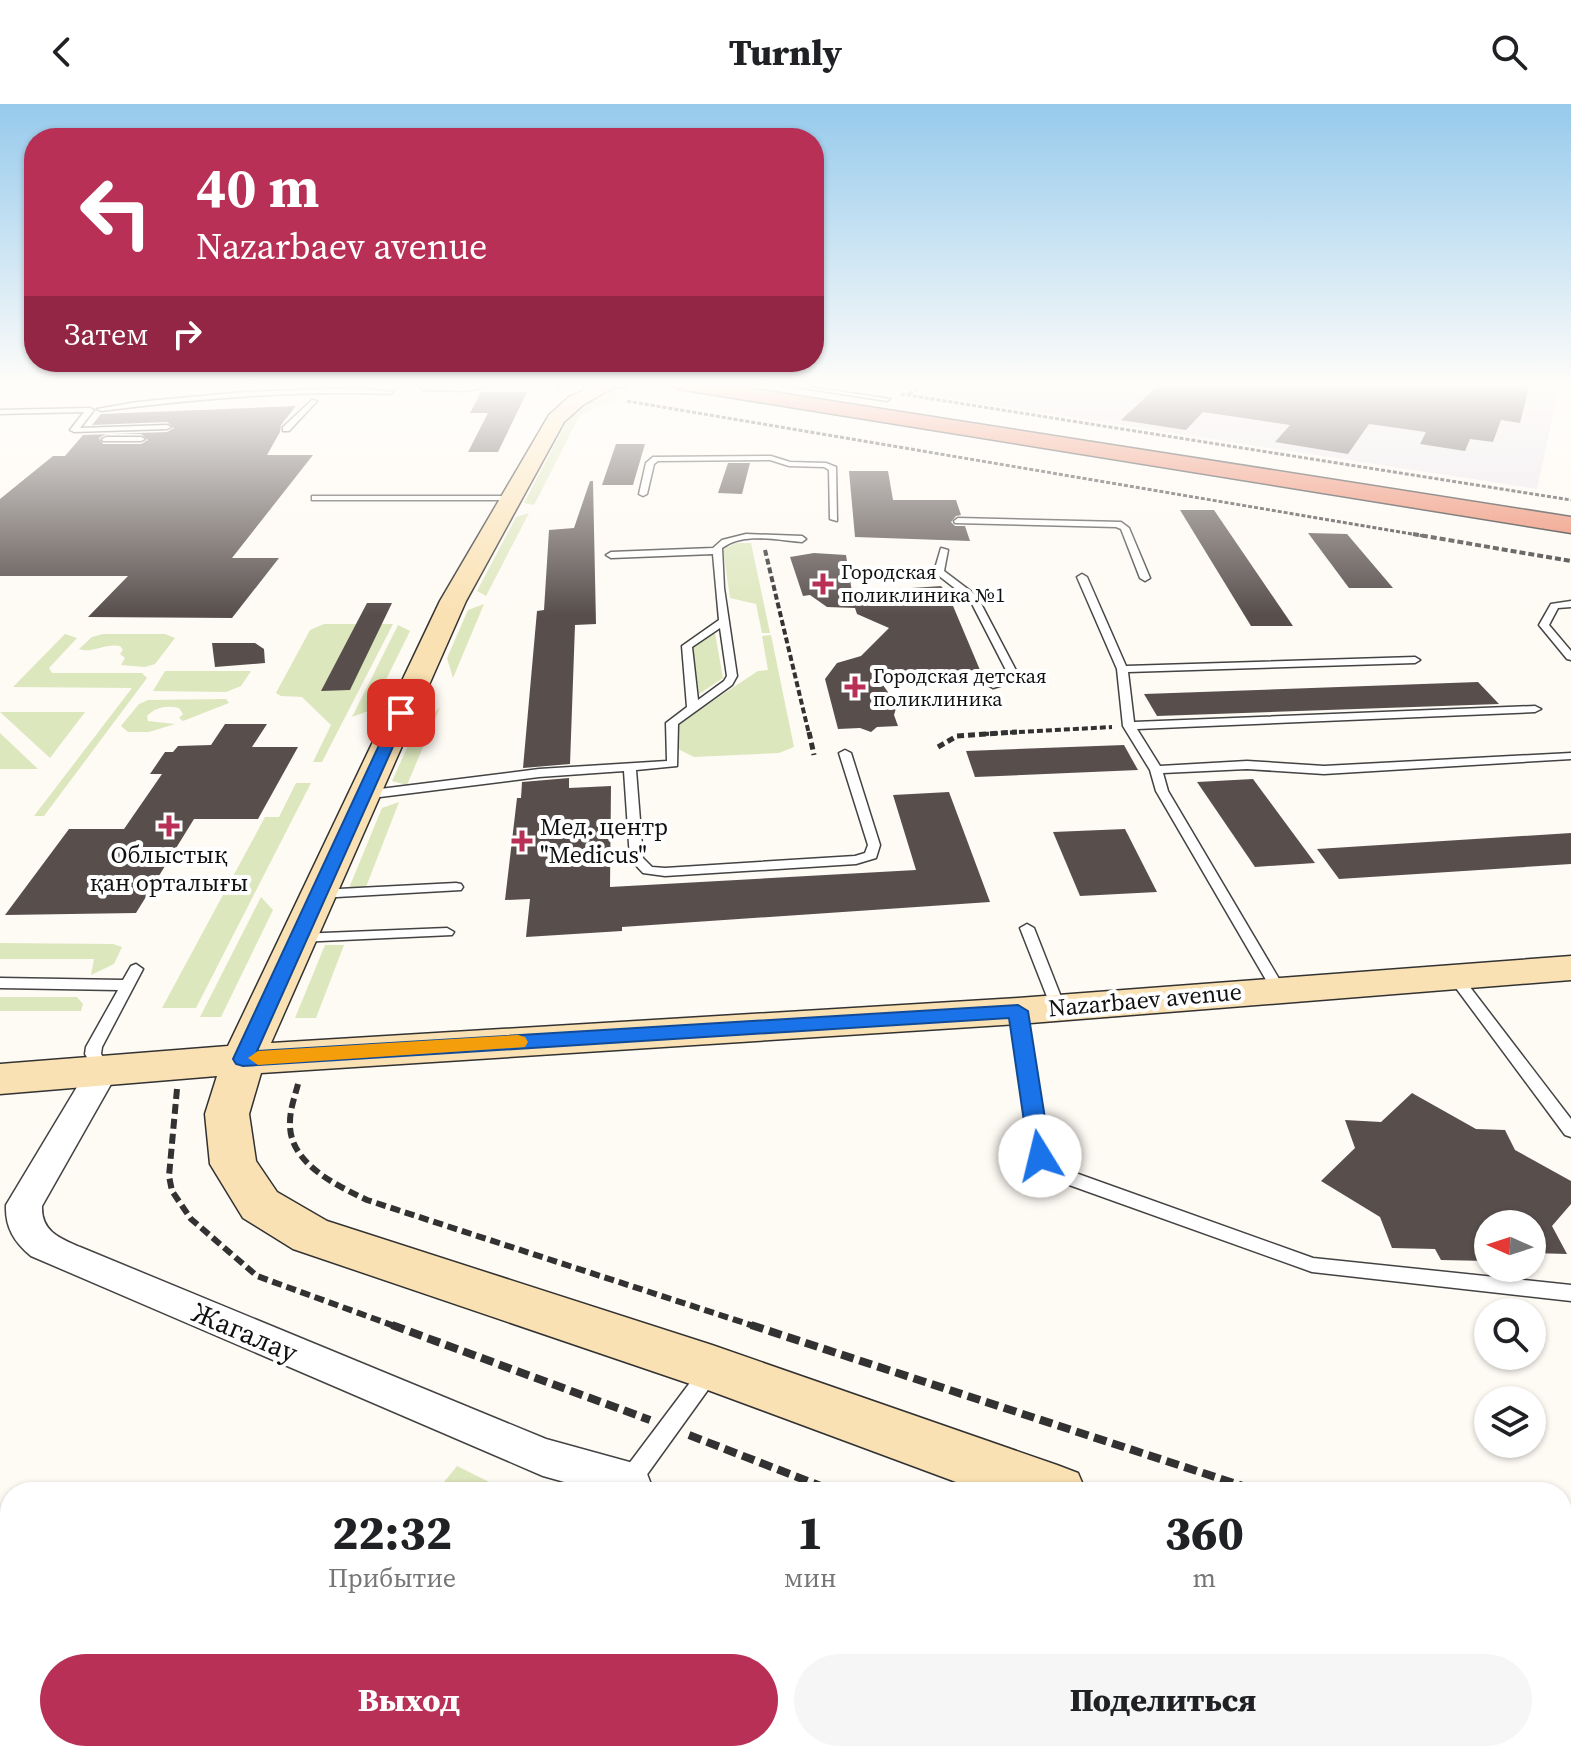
<!DOCTYPE html>
<html lang="ru">
<head>
<meta charset="utf-8">
<style>
  body { margin:0; font-family:"Source Serif 4",serif; background:#f6f6f6; color:#202124; height:100vh; display:flex; flex-direction:column; font-size:30px; white-space:nowrap }
  * { box-sizing:border-box; margin:0 }
  p { font-size:26px; color:#757577 }
  .icon { flex:none; width:44px; height:44px; fill:none; stroke:currentColor; stroke-width:2; stroke-linecap:round; stroke-linejoin:round }
  .map { position:relative; flex:1; overflow:hidden }
  .drawer { position:absolute; left:0px; top:1378px; width:1572px; height:280px; display:flex; flex-direction:column; background:#fff; border-radius:32px 32px 0 0; box-shadow:0 2px 6px #0004 }
  .drawer>* { flex:none }
  .guide { position:absolute; left:24px; top:24px; width:800px; height:244px; border-radius:32px; box-shadow:0 2px 6px #0004; background:#b83056; color:#fff; overflow:hidden }
  .needle { width:52px; rotate:273deg }
  .buttons { position:absolute; left:1474px; top:1106px; display:grid; gap:16px }
  .buttons a { display:grid; place-items:center; width:72px; height:72px; border-radius:50%; background:#fff; box-shadow:0 2px 6px #0004; font-size:40px }
  .pin { position:absolute; display:grid; place-items:center; width:68px; height:68px; color:#fff; margin:-34px; border-radius:16px; box-shadow:0 4px 12px #0006 }
  .me { position:absolute; width:88px; margin:-44px; rotate:351deg; stroke-linejoin:round; filter:drop-shadow(0 0 6px #0008) }
  .turn { display:flex; align-items:center; gap:28px; height:168px; padding:0 40px; font-size:36px }
  .turn .icon { width:104px; height:104px; stroke-width:2.5 }
  .turn b { display:block; font-size:56px; line-height:68px }
  .then { display:flex; align-items:center; height:76px; padding:0 40px; background:#0003; gap:16px; font-size:30px }
  .eta { display:flex; justify-content:space-evenly; align-items:center; height:136px; text-align:center }
  .eta b { font-size:48px; font-weight:800; line-height:56px }
  .button { display:flex; gap:16px; margin-top:auto; padding:16px 40px }
  .button a { flex:1; height:92px; border-radius:48px; background:#b83056; color:#fff; font-size:32px; font-weight:800; line-height:92px; text-align:center }
  .button a+a { background:#f6f6f6; color:#202124 }
  header { display:flex; justify-content:space-between; align-items:center; height:104px; padding:0 40px; background:#fff; font-size:36px; font-weight:800 }
  .map>svg:first-child { display:block }
  .industrial { fill:#ebe5ee }
  .green { fill:#dde7be }
  .building { fill:#584f4d; fill-rule:evenodd }
  .lines { fill:none; stroke-linecap:round; stroke-linejoin:round }
  .lane-casing { stroke:#434343; stroke-width:3 }
  .street-casing { stroke:#434343; stroke-width:3 }
  .secondary-casing { stroke:#323232; stroke-width:3 }
  .highway-casing { stroke:#212121; stroke-width:3 }
  .path-far4 { stroke:#323232; stroke-width:3; stroke-dasharray:4 2; stroke-linecap:butt }
  .path-far3 { stroke:#323232; stroke-width:4; stroke-dasharray:6 3; stroke-linecap:butt }
  .path-far2 { stroke:#323232; stroke-width:5; stroke-dasharray:7 4; stroke-linecap:butt }
  .path-far1 { stroke:#323232; stroke-width:6; stroke-dasharray:10 5; stroke-linecap:butt }
  .path { stroke:#323232; stroke-width:8; stroke-dasharray:13 6; stroke-linecap:butt }
  .lane { fill:#fff; fill-rule:evenodd }
  .street { fill:#fff; fill-rule:evenodd }
  .secondary { fill:#fae1b3; fill-rule:evenodd }
  .highway { fill:#eb8365; fill-rule:evenodd }
  .route { fill:#1a73e8; stroke:#114b97; stroke-width:2 }
  .slow { fill:#f59e0b }
  .poi-dot { fill:#b83056; stroke:#fff; stroke-width:3 }
  .labels { text-anchor:middle; stroke-width:8; stroke-linejoin:round; paint-order:stroke }
  .far-poi-label { font-size:20px; fill:#101010; stroke:#fff; text-anchor:start }
  .poi-label { font-size:24px; fill:#101010; stroke:#fff; text-anchor:start }
  .street-label { font-size:24px; fill:#101010; stroke:#fff }
  .near-street-label { font-size:28px; fill:#101010; stroke:#fff }
</style>
</head>
<body>
<header><svg class="icon" aria-label="back" viewBox="0 0 24 24"><path d="M15 5l-7 7 7 7"/></svg>Turnly<svg class="icon" aria-label="search" viewBox="0 0 24 24"><circle cx="10" cy="10" r="6"/><path d="M15 15l6 6"/></svg></header>
<div class="map">
<svg width="1571" height="1658" viewBox="0 0 1571 1658">
  <rect width="100%" height="100%" fill="#fefaf4"/>
  <polygon class="industrial" points="934,279 1560,279 1537,385 918,290"/>
  <g class="green">
    <polygon points="617,284 636,288 580,311 534,401 524,399 567,317 584,300"/>
    <polygon points="529,409 486,492 477,487 516,413"/>
    <polygon points="736,439 751,439 770,529 762,529 756,500 730,494 723,445"/>
    <polygon points="484,500 453,574 447,554 468,506"/>
    <polygon points="324,520 393,520 322,658 313,658 331,621 302,593 281,592 276,589 310,526"/>
    <polygon points="398,521 410,527 371,606 352,613"/>
    <polygon points="715,529 723,574 699,590 693,543"/>
    <polygon points="65,530 77,534 49,564 52,569 142,569 147,574 44,712 34,712 132,584 13,583"/>
    <path d="M 103,530 L 165,530 L 175,534 L 155,560 L 145,563 L 121,561 L 125,554 L 120,550 L 123,546 L 120,542 C 105,539 91,550 79,545 L 92,533 Z"/>
    <polygon points="771,531 794,643 779,649 694,653 678,645 676,621 758,567 768,566 762,532"/>
    <polygon points="165,567 251,567 241,582 226,588 153,587"/>
    <path d="M 226,595 L 229,599 L 183,617 L 179,614 L 183,610 L 179,604 C 168,601 155,603 147,612 L 148,617 L 175,620 L 149,628 L 128,628 L 121,622 L 139,600 L 148,596 Z"/>
    <polygon points="440,603 407,681 392,677 413,631"/>
    <polygon points="0,608 85,608 50,654"/>
    <polygon points="0,629 38,665 0,665"/>
    <polygon points="296,679 311,679 196,904 162,904 265,713 279,713"/>
    <polygon points="399,698 366,783 349,784 382,704"/>
    <polygon points="261,793 273,806 221,913 200,913"/>
    <polygon points="0,839 113,840 122,843 114,860 91,871 94,855 0,855"/>
    <polygon points="325,841 344,841 316,914 295,914"/>
    <polygon points="0,893 77,893 83,900 81,907 0,907"/>
    <polygon points="457,1362 509,1388 436,1388"/>
    <polygon points="276,1648 404,1648 400,1658 272,1658"/>
    <polygon points="458,1648 543,1648 539,1658 455,1658"/>
    <polygon points="768,1648 881,1648 895,1658 794,1658"/>
  </g>
  <g class="building">
    <polygon points="1161,279 1530,279 1520,319 1501,316 1493,338 1470,335 1465,347 1420,340 1426,328 1369,320 1348,350 1275,338 1290,321 1203,308 1186,326 1121,316"/>
    <polygon points="481,288 527,288 498,348 468,348 488,309 470,309"/>
    <path d="M 296,302 L 281,321 L 280,328 L 267,351 L 313,351 L 232,454 L 279,454 L 232,514 L 88,513 L 128,472 L 0,472 L 0,395 L 53,352 L 65,352 L 83,331 L 167,328 L 174,324 L 167,318 L 92,321 L 101,310 ZM 106,330 L 141,330 L 148,336 L 141,340 L 103,340 L 99,334 Z"/>
    <polygon points="616,340 645,340 633,381 602,381"/>
    <polygon points="728,359 750,359 742,390 718,389"/>
    <polygon points="849,367 888,367 893,396 956,396 961,411 956,412 951,418 955,422 965,422 970,437 855,433"/>
    <polygon points="590,377 593,377 596,520 575,521 570,660 523,664 537,507 544,506 549,426 574,424"/>
    <polygon points="1180,406 1214,406 1293,522 1251,522"/>
    <polygon points="1308,429 1347,430 1393,484 1349,484"/>
    <polygon points="814,449 846,451 852,488 941,482 948,490 980,566 876,571 897,601 894,611 898,622 877,623 871,628 860,624 838,625 825,575 837,559 861,552 889,524 857,510 855,504 827,503 810,491 803,492 790,453"/>
    <polygon points="367,499 392,499 350,586 321,587"/>
    <polygon points="212,539 255,539 264,545 265,559 215,563"/>
    <polygon points="1478,578 1499,600 1157,612 1144,590"/>
    <polygon points="225,620 267,620 252,643 298,643 258,715 194,715 136,809 5,811 69,725 124,725 162,670 150,670 165,648 173,648 178,642 211,641"/>
    <polygon points="1124,641 1138,666 975,673 966,647"/>
    <polygon points="569,674 569,684 611,682 610,783 916,766 893,691 949,688 990,798 622,823 622,827 526,833 530,795 505,796 517,694 521,694 522,678"/>
    <polygon points="1253,675 1315,759 1255,763 1197,678"/>
    <polygon points="1125,725 1157,788 1080,792 1053,728"/>
    <polygon points="1571,729 1571,760 1339,775 1317,745"/>
    <polygon points="1412,989 1476,1025 1505,1026 1515,1046 1571,1077 1571,1100 1552,1122 1567,1150 1532,1149 1532,1120 1488,1120 1488,1157 1441,1156 1435,1145 1392,1144 1380,1113 1321,1077 1355,1044 1345,1016 1381,1018"/>
  </g>
  <g class="lines">
    <g class="lane-casing">
      <g id="lane">
        <polygon points="490,279 501,279 467,287 424,286 421,284 424,282 467,283"/>
        <polygon points="744,279 752,279 732,288 727,287"/>
        <polygon points="770,279 784,279 890,295 887,297"/>
        <path d="M 354,284 L 393,288 L 390,290 C 293,286 197,295 101,307 L 97,305 L 137,298 L 245,288 Z"/>
        <polygon points="312,296 317,297 289,327 283,327 283,323"/>
        <polygon points="90,304 94,306 80,324 167,321 171,323 167,325 74,328 70,326 84,308 0,310 0,306"/>
        <polygon points="106,333 141,333 145,335 141,337 103,337 102,335"/>
        <polygon points="771,352 790,358 826,359 836,363 837,417 830,415 829,366 824,363 789,362 770,356 658,357 654,360 647,390 643,392 639,390 646,359 653,353"/>
        <polygon points="312,392 510,392 514,394 510,396 312,396"/>
        <polygon points="958,414 1121,418 1129,424 1150,474 1145,477 1140,474 1121,425 1116,423 955,419 954,417"/>
        <path d="M 746,430 L 802,432 L 806,435 L 802,438 C 776,436 744,428 722,444 L 724,484 L 737,572 L 732,581 L 678,620 L 677,662 L 636,666 L 643,754 L 652,763 L 665,764 L 855,752 L 865,749 L 868,741 L 839,649 L 845,646 L 851,649 L 880,741 L 876,754 L 856,760 L 665,772 L 643,769 L 630,755 L 624,667 L 539,673 L 364,695 L 358,691 L 364,687 L 539,665 L 667,657 L 666,619 L 687,603 L 682,542 L 719,516 L 713,450 L 611,454 L 606,451 L 611,448 L 713,444 L 722,436 ZM 720,524 L 727,572 L 724,577 L 698,596 L 692,543 Z"/>
        <polygon points="941,444 948,446 944,467 977,492 1020,574 1019,576 993,584 988,581 1009,572 970,496 934,468"/>
        <polygon points="1082,470 1087,473 1126,562 1415,553 1420,556 1415,559 1128,568 1134,618 1535,602 1541,605 1535,608 1137,625 1160,662 1247,657 1324,662 1571,649 1571,655 1324,670 1247,665 1163,669 1168,687 1285,885 1283,888 1273,888 1156,687 1150,666 1123,622 1117,565 1077,473"/>
        <polygon points="1571,497 1571,503 1558,504 1549,521 1571,547 1571,556 1567,555 1539,521 1551,500"/>
        <polygon points="456,779 461,780 463,783 461,786 319,794 312,790 319,786"/>
        <polygon points="1027,820 1034,824 1065,903 1063,906 1058,908 1051,903 1020,824"/>
        <polygon points="447,824 454,828 452,831 299,838 292,834 299,830"/>
        <polygon points="136,860 143,865 102,943 101,950 111,966 109,970 97,970 85,950 86,943 118,886 0,884 0,874 123,876 131,862"/>
        <polygon points="1455,868 1460,870 1571,1015 1571,1033 1565,1031 1450,876 1448,873"/>
        <polygon points="1018,902 1026,907 1048,1051 1056,1062 1313,1154 1571,1181 1571,1197 1312,1168 1044,1072 1032,1052 1010,907"/>
        <polygon points="708,1261 715,1264 718,1270 715,1276 638,1383 630,1386 622,1383 619,1376 622,1369 701,1264"/>
      </g>
    </g>
    <g class="street-casing">
      <g id="street">
        <path d="M 103,955 L 114,958 L 119,966 L 42,1102 C 41,1127 59,1134 80,1143 L 546,1335 L 644,1362 L 654,1388 L 600,1388 L 543,1372 L 31,1152 C 14,1138 5,1123 6,1101 L 92,958 Z"/>
        <polygon points="921,1648 981,1648 985,1658 925,1658"/>
      </g>
    </g>
    <g class="secondary-casing">
      <g id="secondary">
        <polygon points="599,279 621,279 583,301 564,318 466,497 271,939 1018,894 1571,852 1571,876 1018,920 261,969 249,1010 256,1057 277,1088 327,1117 712,1241 1057,1361 1078,1369 1086,1388 983,1388 705,1285 293,1145 243,1114 210,1060 205,1010 217,972 0,990 0,960 228,942 440,497 549,311 569,293"/>
        <polygon points="1562,1537 1571,1540 1571,1604 1562,1601"/>
      </g>
    </g>
    <g class="highway-casing">
      <g id="highway">
        <polygon points="600,279 630,279 626,283 603,284"/>
        <polygon points="667,279 716,279 1571,413 1571,429 678,285"/>
      </g>
    </g>
    <g class="path-far4">
      <polyline points="546,279 561,284"/>
      <polyline points="901,290 1571,396"/>
      <polyline points="909,290 926,279"/>
      <polyline points="627,297 1424,432"/>
    </g>
    <g class="path-far3">
      <polyline points="1413,430 1571,457"/>
      <polyline points="765,446 809,630"/>
      <polyline points="983,630 1112,623"/>
    </g>
    <g class="path-far2">
      <polyline points="809,628 814,651"/>
      <polyline points="938,643 957,632 1017,628"/>
    </g>
    <g class="path-far1">
      <path d="M 298,980 C 295,992 290,1005 290,1018 C 288,1059 336,1081 367,1096 L 757,1223"/>
      <polyline points="177,985 169,1072 172,1087 191,1115 257,1172 397,1223"/>
    </g>
    <g class="path">
      <polyline points="392,1221 650,1316"/>
      <polyline points="751,1221 1261,1388"/>
      <polyline points="689,1331 836,1388"/>
      <polyline points="1562,1486 1571,1489"/>
      <polyline points="1515,1648 1542,1658"/>
    </g>
    <use href="#lane" class="lane"/>
    <use href="#street" class="street"/>
    <use href="#secondary" class="secondary"/>
    <use href="#highway" class="highway"/>
  </g>
  <linearGradient id="sky" x2="0" y2="1"><stop stop-color="#96caec"/><stop offset="0.55" stop-color="#fffdfa"/><stop offset="1" stop-color="#fffdfa" stop-opacity="0"/></linearGradient>
  <rect width="1571" height="511" fill="url(#sky)"/>
  <polygon class="route" points="401,605 408,609 257,947 1018,901 1028,907 1051,1052 1048,1058 1040,1060 1033,1058 1029,1052 1009,914 243,962 236,960 233,955 394,609"/>
  <polygon class="slow" points="518,931 525,933 528,938 525,943 258,961 248,954 258,947"/>
  <g class="poi-dot">
    <path d="M819 468h8v8h8v8h-8v8h-8v-8h-8v-8h8z"/>
    <path d="M851 571h8v8h8v8h-8v8h-8v-8h-8v-8h8z"/>
    <path d="M165 710h8v8h8v8h-8v8h-8v-8h-8v-8h8z"/>
    <path d="M518 725h8v8h8v8h-8v8h-8v-8h-8v-8h8z"/>
  </g>
  <g class="labels">
    <g class="far-poi-label">
      <text x="841" y="475">Городская<tspan x="841" dy="23">поликлиника №1</tspan></text>
      <text x="873" y="579">Городская детская<tspan x="873" dy="23">поликлиника</tspan></text>
    </g>
    <g class="poi-label">
      <text x="540" y="731">Мед. центр<tspan x="540" dy="28">"Medicus"</tspan></text>
      <text x="169" y="759" text-anchor="middle">Облыстық<tspan x="169" dy="28">қан орталығы</tspan></text>
    </g>
    <g class="street-label">
      <text transform="translate(1145 896) rotate(-5)" y="8">Nazarbaev avenue</text>
    </g>
    <g class="near-street-label">
      <text transform="translate(245 1228) rotate(23)" y="10">Жагалау</text>
    </g>
  </g>
</svg>
<div class="buttons">
<a><svg class="needle" viewBox="-14 -14 28 28"><path d="M0-13l5 13h-10z" fill="#e53935"/><path d="M0 13l5-13h-10z" fill="#757577"/></svg></a>
<a><svg class="icon" aria-label="search" viewBox="0 0 24 24"><circle cx="10" cy="10" r="6"/><path d="M15 15l6 6"/></svg></a>
<a><svg class="icon" aria-label="layers" viewBox="0 0 24 24"><path d="M12 4l9 5-9 5-9-5zM3 14l9 5 9-5"/></svg></a>
</div>
<div class="pin" style="left:401px;top:609px;background:#d93025"><svg class="icon" aria-label="arrive" viewBox="0 0 24 24"><path d="M6 21V4h12l-3 4 3 4H6"/></svg></div>
<svg class="me" style="left:1040px;top:1052px" viewBox="-20 -20 40 40"><circle r="19" fill="#fff"/><path d="M0-13L10 11 0 6-10 11z" fill="#1a73e8"/></svg>
<div class="guide">
<div class="turn"><svg class="icon" aria-label="left" viewBox="0 0 24 24"><path d="M17 20v-9H6M10 6l-5 5 5 5"/></svg><div><b>40 m</b>Nazarbaev avenue</div></div>
<div class="then">Затем<svg class="icon" aria-label="right" viewBox="0 0 24 24"><path d="M7 20v-9h11M14 6l5 5-5 5"/></svg></div>
</div>
<section class="drawer">
<div class="eta">
<div><b>22:32</b><p>Прибытие</p></div>
<div><b>1</b><p>мин</p></div>
<div><b>360</b><p>m</p></div>
</div>
<div class="button"><a>Выход</a><a>Поделиться</a></div>
</section>
</div>
</body>
</html>
